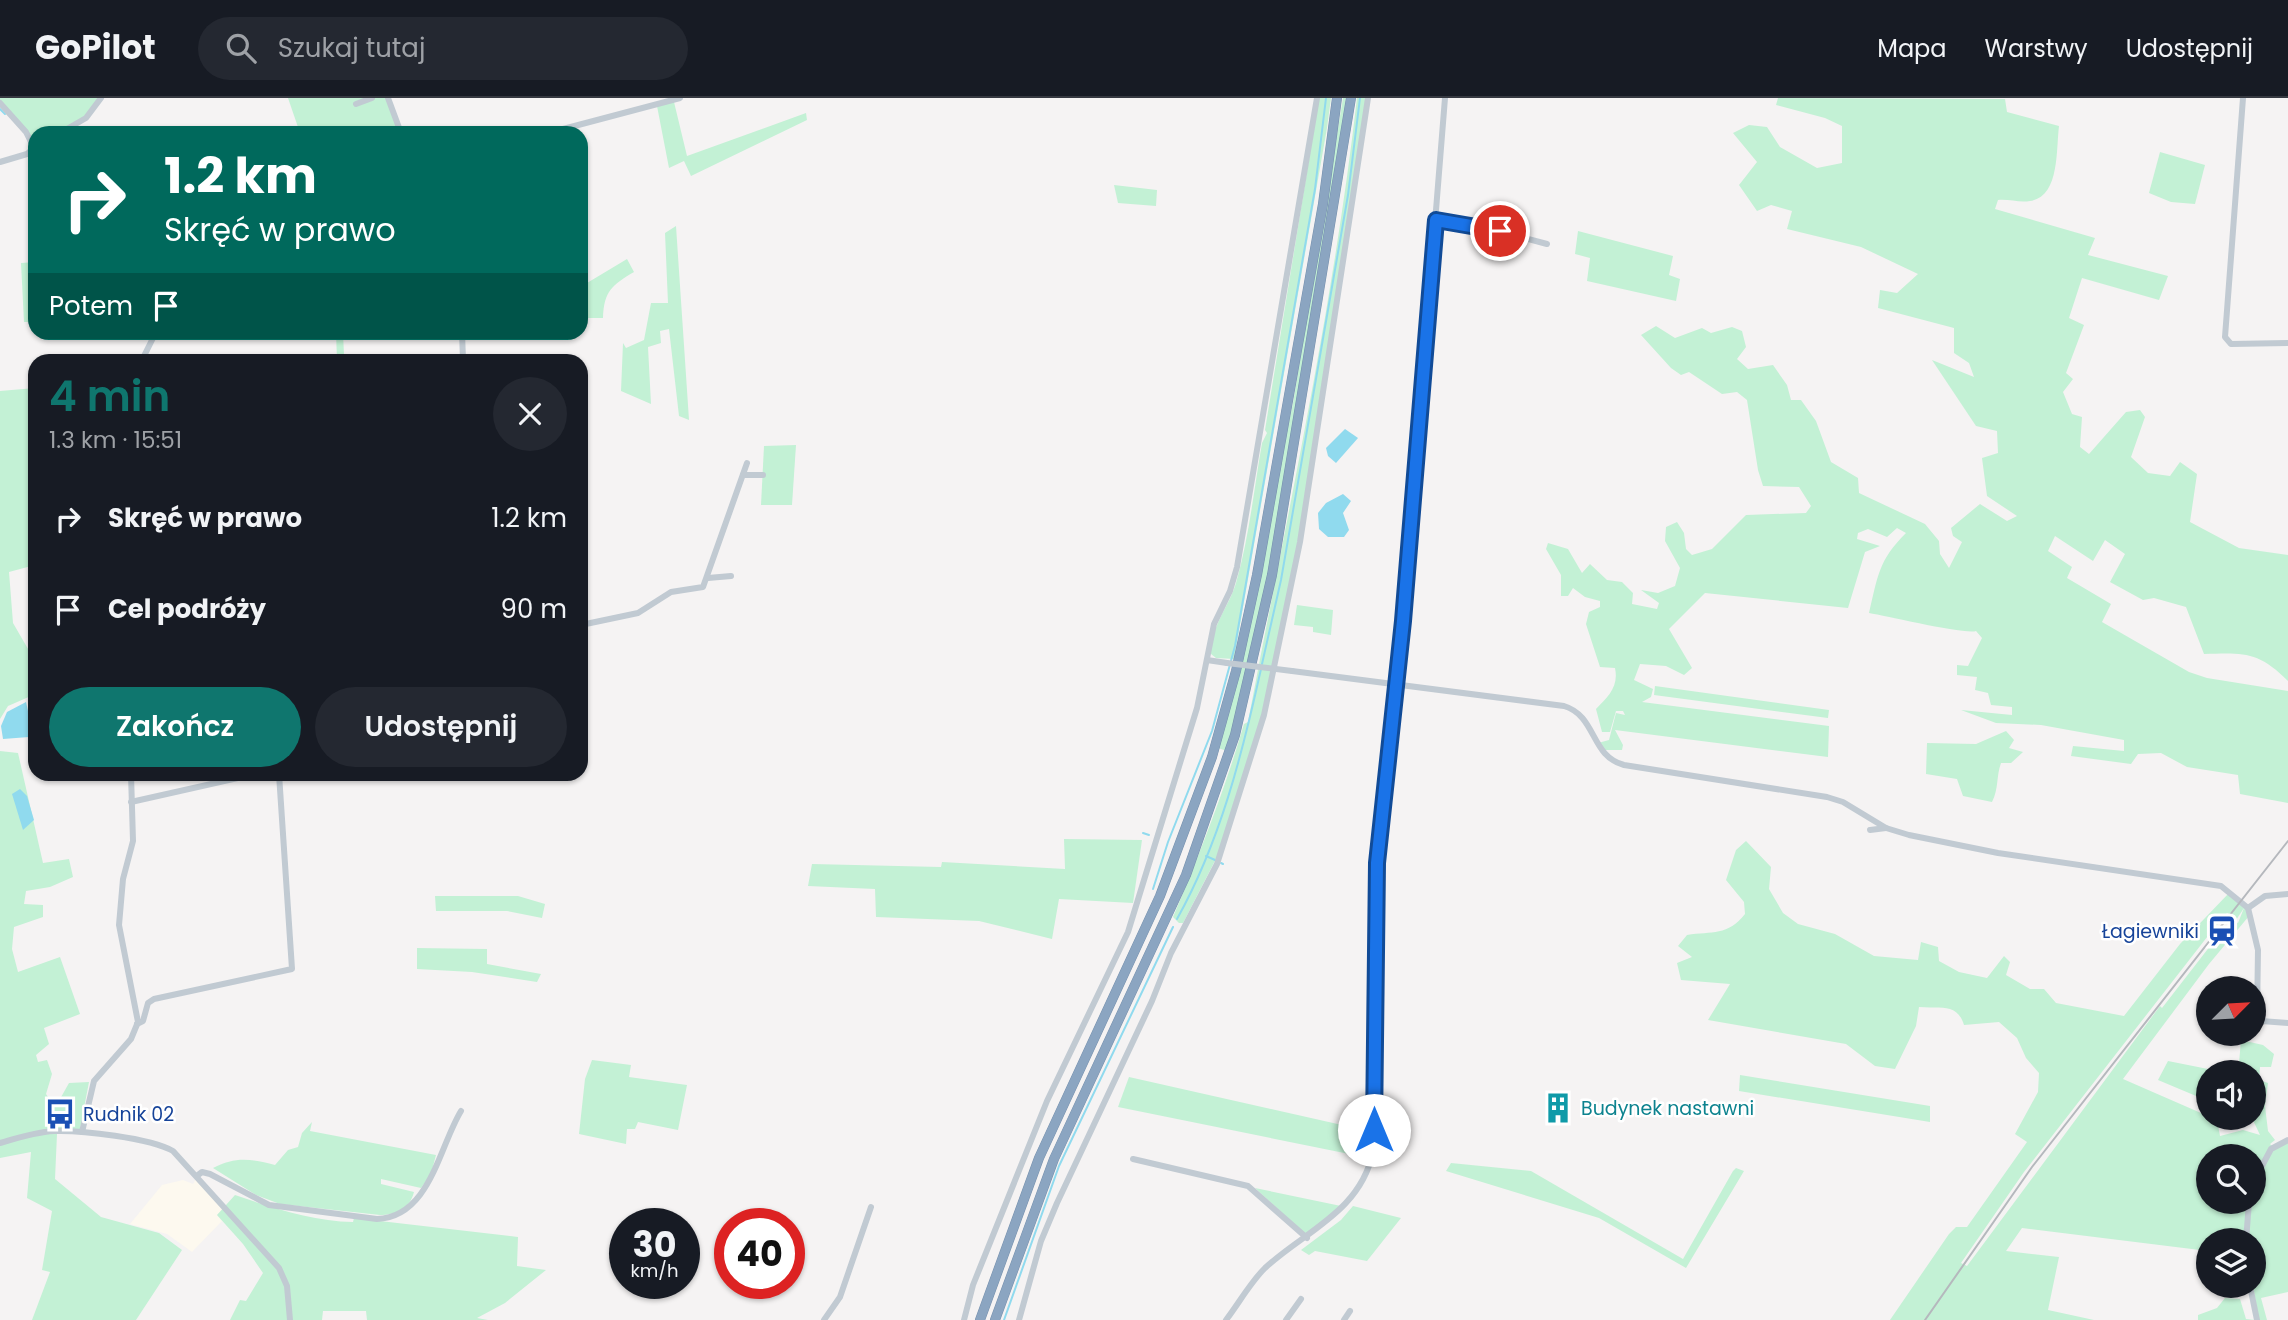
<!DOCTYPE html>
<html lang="pl">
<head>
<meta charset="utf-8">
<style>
  body { margin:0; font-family:Poppins,sans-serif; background:#242831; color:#f1f3f6; height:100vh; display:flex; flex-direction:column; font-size:26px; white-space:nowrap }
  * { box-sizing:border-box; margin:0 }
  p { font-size:23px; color:#9ea1a6 }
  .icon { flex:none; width:38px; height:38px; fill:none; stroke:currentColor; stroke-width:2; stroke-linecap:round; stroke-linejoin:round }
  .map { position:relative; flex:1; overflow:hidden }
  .sheet { position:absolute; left:28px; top:256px; width:560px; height:427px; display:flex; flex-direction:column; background:#171b24; border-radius:21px; box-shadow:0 2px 5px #0004 }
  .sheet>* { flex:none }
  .top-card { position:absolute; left:28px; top:28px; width:560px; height:214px; border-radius:21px; box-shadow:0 2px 5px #0004; background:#00695c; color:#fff; overflow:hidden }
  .needle { width:46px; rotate:66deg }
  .buttons { position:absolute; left:2196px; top:878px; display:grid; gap:14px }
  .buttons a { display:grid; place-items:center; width:70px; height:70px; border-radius:50%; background:#171b24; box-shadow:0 2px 5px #0004; font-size:35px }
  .speed { position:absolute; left:609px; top:1110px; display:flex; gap:14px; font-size:35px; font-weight:700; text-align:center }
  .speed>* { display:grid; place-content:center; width:91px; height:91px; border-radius:50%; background:#171b24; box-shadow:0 2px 5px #0004; line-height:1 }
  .speed small { font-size:18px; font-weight:400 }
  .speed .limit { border:10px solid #d22; background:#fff; color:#111 }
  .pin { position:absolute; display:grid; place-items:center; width:60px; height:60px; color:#fff; margin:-30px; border:4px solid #fff; border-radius:50%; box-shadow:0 2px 7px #0007 }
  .me { position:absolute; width:77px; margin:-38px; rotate:0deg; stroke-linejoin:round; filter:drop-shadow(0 0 5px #0008) }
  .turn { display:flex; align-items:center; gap:24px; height:147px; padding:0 21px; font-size:32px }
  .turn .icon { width:91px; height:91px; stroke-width:2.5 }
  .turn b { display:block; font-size:49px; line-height:60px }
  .then { display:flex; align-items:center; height:66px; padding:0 21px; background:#0003; gap:14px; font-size:26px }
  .round { display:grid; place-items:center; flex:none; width:74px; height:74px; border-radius:37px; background:#242831 }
  .head { display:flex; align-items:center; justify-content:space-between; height:119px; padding:0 21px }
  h1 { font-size:42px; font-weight:600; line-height:52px; color:#0f766e }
  .action { display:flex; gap:14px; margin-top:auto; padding:14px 21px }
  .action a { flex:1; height:80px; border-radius:42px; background:#0f766e; color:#fff; font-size:28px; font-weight:600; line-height:80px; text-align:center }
  .action a+a { background:#242831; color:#f1f3f6 }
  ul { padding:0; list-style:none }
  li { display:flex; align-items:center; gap:21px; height:91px; padding:0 21px }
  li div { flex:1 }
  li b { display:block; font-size:26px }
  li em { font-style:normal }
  header { display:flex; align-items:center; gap:42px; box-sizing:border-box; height:98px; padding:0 35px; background:#171b24; border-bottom:2px solid #363941 }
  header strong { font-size:33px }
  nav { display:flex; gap:38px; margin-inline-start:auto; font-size:24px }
  .search { width:490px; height:63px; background:#242831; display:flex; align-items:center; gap:18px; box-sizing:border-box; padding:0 24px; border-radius:38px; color:#9ea1a6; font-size:26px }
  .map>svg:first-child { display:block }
  .commercial { fill:#fdf9ef }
  .green { fill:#c3f1d5; fill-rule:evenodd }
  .water { fill:#90daee }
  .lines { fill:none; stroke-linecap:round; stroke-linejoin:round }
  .stream { stroke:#90daee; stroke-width:2 }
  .highway-casing { stroke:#7690ad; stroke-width:10 }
  .minor { stroke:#c1cad2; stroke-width:6 }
  .highway { stroke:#8ba5c1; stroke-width:9 }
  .rail { stroke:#b5b8bd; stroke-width:2 }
  .minor-bridge { stroke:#c1cad2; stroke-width:6 }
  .route-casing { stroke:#114b97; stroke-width:18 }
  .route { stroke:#1a73e8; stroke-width:12 }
  .labels { text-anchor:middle; stroke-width:5; stroke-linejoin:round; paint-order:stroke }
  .transit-label { font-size:19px; fill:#164399; stroke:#fff; text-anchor:end }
  .culture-label { font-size:19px; fill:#0d838f; stroke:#fff; text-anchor:start }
</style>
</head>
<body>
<header>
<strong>GoPilot</strong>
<div class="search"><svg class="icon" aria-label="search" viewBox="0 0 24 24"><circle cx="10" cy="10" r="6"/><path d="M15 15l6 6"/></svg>Szukaj tutaj</div>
<nav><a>Mapa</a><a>Warstwy</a><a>Udostępnij</a></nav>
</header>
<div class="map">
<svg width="2288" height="1222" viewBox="0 0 2288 1222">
  <rect width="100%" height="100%" fill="#f5f3f3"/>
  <polygon class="commercial" points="197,1079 224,1110 217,1117 222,1123 192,1154 167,1136 130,1126 162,1087 183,1082 193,1086"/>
  <g class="green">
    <path d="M 0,0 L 101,0 C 83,26 67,35 35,35 L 35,46 L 0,6 Z"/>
    <polygon points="288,0 390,0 403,35 300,35"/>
    <path d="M 1319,0 L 1331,0 L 1327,30 L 1234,561 L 1216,560 L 1211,556 C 1210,529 1229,509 1236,485 C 1249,440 1254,391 1262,345 L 1267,335 L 1265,332 Z"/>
    <polygon points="1343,0 1346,0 1342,33 1264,505 1227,653 1218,650 1293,305"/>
    <path d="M 1357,0 L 1366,0 L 1297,449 L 1263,614 L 1220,753 L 1183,825 L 1179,825 L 1173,819 C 1200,755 1225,691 1244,626 L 1248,624 C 1287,417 1333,210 1357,0 Z"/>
    <path d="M 1778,0 L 2005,1 L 2007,14 L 2059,28 C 2056,51 2060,99 2030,103 C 2020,105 2009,101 1998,102 L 1995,111 L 2095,140 L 2088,157 L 2168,178 L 2159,202 L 2082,180 L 2069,220 L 2084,227 L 2066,275 L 2073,281 L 2063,294 L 2072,316 L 2082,319 L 2080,349 L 2089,356 L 2126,314 L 2140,312 L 2145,319 L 2131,359 L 2148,375 L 2170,378 L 2180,364 L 2197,376 L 2190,424 L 2239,450 L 2288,457 L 2288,583 C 2258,553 2244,555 2204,556 L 2186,509 L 2154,500 L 2143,502 L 2110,484 L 2125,456 L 2105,442 L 2093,463 L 2055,438 L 2048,453 L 2072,469 L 2067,480 L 2111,506 L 2102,524 L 2189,574 L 2207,580 L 2288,593 L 2288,705 L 2240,696 L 2238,677 L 2187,669 L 2161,655 L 2138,656 L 2131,666 L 2071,658 L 2073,648 L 2124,653 L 2124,642 L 2041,627 L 1996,625 L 1961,612 L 2012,617 L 2012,609 L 1991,607 L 1988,595 L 1975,592 L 1977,579 L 1957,577 L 1957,567 L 1968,568 L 1982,540 L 1976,533 C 1967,537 1887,518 1869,515 C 1878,478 1878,463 1906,435 L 1897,430 L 1887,439 L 1868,431 L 1858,435 L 1857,441 L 1880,448 L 1865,454 L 1848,510 L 1705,495 L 1669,531 L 1692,570 L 1684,577 L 1666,568 L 1640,566 L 1634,582 L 1653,591 L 1651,599 L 1642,604 L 1829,628 L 1828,659 L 1615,632 L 1623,647 L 1622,652 L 1600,652 L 1598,645 L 1609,642 L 1616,615 L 1625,617 L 1623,613 L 1616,613 L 1610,634 L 1602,634 L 1596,611 C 1608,599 1619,589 1615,570 L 1600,569 L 1586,526 L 1589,514 L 1600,509 L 1600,503 L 1585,499 L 1573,490 L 1568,498 L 1561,498 L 1561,477 L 1546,451 L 1548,445 L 1568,451 L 1582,475 L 1590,466 L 1607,482 L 1622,484 L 1633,495 L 1632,506 L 1657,511 L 1659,505 L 1641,492 L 1658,495 L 1675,488 L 1680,470 L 1665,443 L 1666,429 L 1677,424 L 1684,435 L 1686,451 L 1692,457 L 1712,451 L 1746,417 L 1806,415 L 1811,408 L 1799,389 L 1763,388 L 1758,372 L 1747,302 L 1737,294 L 1722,296 L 1689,274 L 1681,277 L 1671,270 L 1641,237 L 1656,228 L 1675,240 L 1702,230 L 1711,235 L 1732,229 L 1742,233 L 1746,249 L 1737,261 L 1748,271 L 1773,267 L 1787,287 L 1791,302 L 1801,302 L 1816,323 L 1831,364 L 1858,380 L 1859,395 L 1925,426 L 1939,443 L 1940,456 L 1949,470 L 1962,444 L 1953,438 L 1951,430 L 1980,406 L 2007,423 L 2017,418 L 1987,398 L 1982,360 L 1998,355 L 1997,333 L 1976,328 L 1932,262 L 1974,279 L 1969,265 L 1954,255 L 1954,230 L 1878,210 L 1880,192 L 1897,195 L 1918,176 L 1861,149 L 1787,131 L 1792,113 L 1771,107 L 1757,113 L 1739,87 L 1757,64 L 1733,35 L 1749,27 L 1767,29 L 1780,49 L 1817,70 L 1842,65 L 1842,28 L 1825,20 L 1776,7 Z"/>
    <polygon points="674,4 687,58 806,15 807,22 691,78 684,63 669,70 657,8"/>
    <polygon points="2160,54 2205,67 2195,106 2171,104 2149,95"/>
    <polygon points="1114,87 1157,92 1156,108 1118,105"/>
    <polygon points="676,128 689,322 679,318 669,231 660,233 661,245 648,249 651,306 621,293 623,245 626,250 644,242 651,205 668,205 665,135"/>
    <polygon points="1578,133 1673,158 1669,177 1680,181 1676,203 1587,183 1590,160 1575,156"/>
    <path d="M 627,161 L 634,174 C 612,187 604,193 603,220 L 585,220 L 587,185 Z"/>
    <polygon points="35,164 35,224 24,224 21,165"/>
    <polygon points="336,235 343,235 344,257 459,256 459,262 337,262"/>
    <polygon points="35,290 35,467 9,474 13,525 35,563 31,598 8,608 0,621 0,293"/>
    <polygon points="796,347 792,407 761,407 764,348"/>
    <polygon points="1297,507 1333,512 1331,537 1313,534 1313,529 1294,527"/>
    <polygon points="1655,588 1829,612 1828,620 1654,597"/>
    <path d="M 2006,633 L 2014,642 L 2009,650 L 2023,654 L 2011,665 L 2001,665 C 1996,679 1999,690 1992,704 L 1963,698 L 1957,681 L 1926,676 L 1927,645 L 1976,646 Z"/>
    <polygon points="0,653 18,655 43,765 69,761 73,779 50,789 26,793 24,806 43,807 43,819 14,829 12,851 18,874 60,859 80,916 44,930 49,946 36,957 38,964 47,962 52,976 46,996 50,1002 60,1001 69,985 89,984 79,1036 57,1036 55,1081 101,1119 159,1135 182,1152 136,1222 32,1222 50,1174 42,1172 52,1113 27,1100 31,1054 0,1060"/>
    <polygon points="1064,741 1142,742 1133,805 1059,801 1052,841 979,823 876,819 875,791 808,788 812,766 941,769 942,764 1065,771"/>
    <path d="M 1746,743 L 1771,769 L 1769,791 L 1783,815 L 1798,826 L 1835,836 L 1874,858 L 1918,862 L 1921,844 L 1938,849 L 1939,863 L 1959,874 L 1987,880 L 2004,858 L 2010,864 L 2006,877 L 2030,891 L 2044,891 L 2056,905 L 2124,918 L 2180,846 L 2229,795 L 2248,810 L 2249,818 L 2209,866 L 2123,981 L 2217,1022 L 2220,1038 L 2243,1032 L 2260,1037 L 2252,1020 L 2254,975 L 2251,975 L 2252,969 L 2239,965 L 2241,942 L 2263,947 L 2274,956 L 2271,969 L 2260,969 L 2259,982 L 2268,985 L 2265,1008 L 2268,1033 L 2275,1042 L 2270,1046 L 2274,1050 L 2288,1043 L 2288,1194 L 2261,1200 L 2267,1222 L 2259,1222 L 2253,1188 L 2254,1143 L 2208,1143 L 2208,1153 L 2022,1130 L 2006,1153 L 2059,1159 L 2048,1212 L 2094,1222 L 1890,1222 L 1949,1136 L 1956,1129 L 1967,1129 L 2027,1044 L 2015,1036 L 2038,994 L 2039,975 L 2026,960 L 2017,940 L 1999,924 L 1964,927 C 1957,904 1939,911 1919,909 L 1916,928 L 1895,971 L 1875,968 L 1846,946 L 1708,922 L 1730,886 L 1681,882 L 1677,865 L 1692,859 L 1678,848 L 1687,837 C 1712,833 1728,838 1745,816 L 1744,804 L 1726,782 L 1736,752 ZM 2244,810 L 2238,825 L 2234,823 L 2216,845 L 2214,843 L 2162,910 L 2160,908 L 1967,1168 L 1961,1165 L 2024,1074 L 2211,834 L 2227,815 L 2236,822 ZM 2208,1059 L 2254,1059 L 2254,1104 L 2208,1104 Z"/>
    <polygon points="435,798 518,798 545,806 542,820 507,813 436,813"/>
    <polygon points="417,850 487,851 487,866 541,876 537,884 472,874 417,871"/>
    <polygon points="592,962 631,967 629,979 687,987 678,1032 638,1024 635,1031 627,1031 626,1046 579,1036 585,981"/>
    <polygon points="2168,963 2228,975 2208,975 2208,1003 2158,982"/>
    <polygon points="1740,977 1930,1008 1930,1024 1739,993"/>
    <polygon points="1129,979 1373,1034 1369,1060 1118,1009"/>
    <path d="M 312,1024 L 310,1033 L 436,1057 L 431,1076 L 421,1090 L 381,1081 L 381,1086 L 414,1094 C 410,1111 395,1117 380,1117 L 280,1106 L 256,1097 L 213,1070 C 236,1058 251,1061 275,1067 L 288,1052 L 298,1049 L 302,1035 Z"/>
    <polygon points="1451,1065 1531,1073 1683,1161 1733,1073 1736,1070 1744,1073 1686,1170 1599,1120 1446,1073"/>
    <polygon points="1255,1090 1341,1108 1306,1137"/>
    <path d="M 235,1097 C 273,1110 313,1123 353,1124 L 354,1120 L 518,1139 L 517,1168 L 546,1172 L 505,1205 L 477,1220 L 488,1222 L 367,1222 L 366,1213 L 323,1213 L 322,1222 L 230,1222 L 240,1202 L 246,1203 L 263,1175 L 243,1146 L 217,1117 Z"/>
    <polygon points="1353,1108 1401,1120 1367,1163 1315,1153 1309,1157 1301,1152 1341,1122"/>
    <polygon points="2225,1200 2240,1201 2246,1221 2255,1222 2198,1222 2198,1217 2217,1210"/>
  </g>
  <g class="water">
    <polygon points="1345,331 1358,340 1336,365 1328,358 1326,350"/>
    <polygon points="1343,396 1351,403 1343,415 1349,432 1344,439 1328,439 1319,431 1318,415 1326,405"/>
    <polygon points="26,604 30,622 29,639 3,641 1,628 7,614"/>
    <polygon points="20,691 27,698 34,722 23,732 12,696"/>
  </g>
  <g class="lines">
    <g class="stream">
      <polyline points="0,11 5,16"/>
      <polyline points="1262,566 1281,482 1348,97 1360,0"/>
      <polyline points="1143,735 1149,737"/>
      <polyline points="1206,758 1215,762"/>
      <polyline points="1221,765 1223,766"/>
      <polyline points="1153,791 1168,744 1212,633 1235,548 1315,91 1326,0"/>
      <path d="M 1177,821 C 1220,744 1242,657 1261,571"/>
      <polyline points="1004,1222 1059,1068 1173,829"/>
    </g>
    <g class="highway-casing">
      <g id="highway">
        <polyline points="980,1222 1039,1060 1160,798 1212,659 1236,573 1257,477 1323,106 1337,0"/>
        <polyline points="995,1222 1054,1061 1186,777 1235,637 1272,477 1351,0"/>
      </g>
    </g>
    <g class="minor">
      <polyline points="388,0 401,35"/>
      <polyline points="2243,0 2225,239 2231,246 2288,245"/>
      <polyline points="0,5 26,34 35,52"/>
      <polyline points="356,6 372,0"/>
      <polyline points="60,35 86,20 101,0"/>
      <polyline points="548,35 680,0"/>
      <polyline points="0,64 27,56 35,49"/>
      <polyline points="1435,122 1476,127 1547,146"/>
      <polyline points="462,234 463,262"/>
      <polyline points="142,262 156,234"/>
      <polyline points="743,377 763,377"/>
      <polyline points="708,480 731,478"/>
      <polyline points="581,527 638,515 671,494 703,489 747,365"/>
      <polyline points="1207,562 1227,565"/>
      <path d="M 1292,573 L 1564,608 C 1597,618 1590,658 1624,667 L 1827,699 L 1843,704 L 1886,730 L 1909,737 L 1998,755 L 2221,788 L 2248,810 L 2258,852 L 2257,919 L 2261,923 L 2288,925"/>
      <polyline points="131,704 256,676"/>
      <polyline points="1870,732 1886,730"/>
      <polyline points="2248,810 2265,798 2288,796"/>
      <polyline points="137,926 143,923 148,905 154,901 292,871 279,676"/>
      <polyline points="82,1034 94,983 131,941 138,924 119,827 123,781 133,743 131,676"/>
      <path d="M 0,1045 C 17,1040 36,1034 54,1033 C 81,1032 150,1040 173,1053 L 279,1170 L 287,1188 L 290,1222"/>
      <polyline points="1133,1061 1248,1088 1307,1140"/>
      <path d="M 198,1077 L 202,1074 L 210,1076 L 269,1107 L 377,1121 C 430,1119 439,1049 461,1013"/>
      <polyline points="2254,1083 2271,1051 2288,1042"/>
      <polyline points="2246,1143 2249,1104"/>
      <polyline points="2250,1188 2257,1222"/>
      <polyline points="824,1222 840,1199 871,1109"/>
      <polyline points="964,1222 973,1187 1047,1003 1128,834 1197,610 1214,526 1230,493 1237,469 1317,0"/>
      <polyline points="1019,1222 1041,1143 1057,1105 1152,903 1171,855 1217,766 1264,617 1300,444 1368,0"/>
      <path d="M 1226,1222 C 1239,1205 1250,1185 1265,1170 C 1305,1133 1360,1114 1373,1054 L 1377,765 L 1403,523 L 1445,0"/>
      <polyline points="1286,1222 1301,1201"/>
      <polyline points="1344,1222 1350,1213"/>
    </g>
    <use href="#highway" class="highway"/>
    <polyline class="rail" points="1925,1222 2032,1069 2288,743"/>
    <polyline class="minor-bridge" points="1227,565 1292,573"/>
  </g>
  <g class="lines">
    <g class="route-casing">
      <polyline id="route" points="1374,1032 1377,765 1403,523 1436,122 1500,133"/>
    </g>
    <use href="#route" class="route"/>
  </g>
  <defs>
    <g id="station-bare" transform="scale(2.415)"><path d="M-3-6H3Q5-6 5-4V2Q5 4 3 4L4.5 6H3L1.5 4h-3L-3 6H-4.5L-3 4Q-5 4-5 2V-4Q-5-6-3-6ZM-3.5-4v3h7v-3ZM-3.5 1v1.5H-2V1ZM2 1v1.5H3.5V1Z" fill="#1a4fb4" stroke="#fff" stroke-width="2.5" paint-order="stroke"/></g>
    <g id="building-bare" transform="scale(2.415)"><path d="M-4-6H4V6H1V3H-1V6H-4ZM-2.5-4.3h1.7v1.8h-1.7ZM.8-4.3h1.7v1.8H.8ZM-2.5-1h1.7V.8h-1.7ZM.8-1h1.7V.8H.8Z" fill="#0f9aa8" stroke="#fff" stroke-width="2.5" paint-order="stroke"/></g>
    <g id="bus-bare" transform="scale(2.415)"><path d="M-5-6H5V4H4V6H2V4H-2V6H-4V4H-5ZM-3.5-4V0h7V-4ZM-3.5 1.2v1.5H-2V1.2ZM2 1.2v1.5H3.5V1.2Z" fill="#1a4fb4" stroke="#fff" stroke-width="2.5" paint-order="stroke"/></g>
  </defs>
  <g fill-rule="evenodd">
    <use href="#station-bare" x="2222" y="833"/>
    <use href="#building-bare" x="1558" y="1010"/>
    <use href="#bus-bare" x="60" y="1016"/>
  </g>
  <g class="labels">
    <g class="transit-label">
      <text x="2199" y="840">Łagiewniki</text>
      <text x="83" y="1023" text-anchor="start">Rudnik 02</text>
    </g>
    <g class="culture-label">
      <text x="1581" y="1017">Budynek nastawni</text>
    </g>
  </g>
</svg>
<div class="buttons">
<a><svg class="needle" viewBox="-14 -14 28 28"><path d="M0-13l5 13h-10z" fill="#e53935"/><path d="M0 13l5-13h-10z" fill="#9ea1a6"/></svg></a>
<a><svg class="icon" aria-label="sound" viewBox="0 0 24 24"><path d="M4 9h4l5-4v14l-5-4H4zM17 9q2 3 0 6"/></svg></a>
<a><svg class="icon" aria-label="search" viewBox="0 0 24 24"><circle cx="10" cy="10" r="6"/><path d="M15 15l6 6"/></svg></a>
<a><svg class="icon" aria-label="layers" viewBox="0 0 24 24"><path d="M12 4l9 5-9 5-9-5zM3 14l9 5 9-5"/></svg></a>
</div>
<div class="speed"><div>30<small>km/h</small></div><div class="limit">40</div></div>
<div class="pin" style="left:1500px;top:133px;background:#d93025"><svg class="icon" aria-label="arrive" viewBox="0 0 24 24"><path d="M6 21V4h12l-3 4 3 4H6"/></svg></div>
<svg class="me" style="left:1374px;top:1032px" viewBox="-20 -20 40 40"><circle r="19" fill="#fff"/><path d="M0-13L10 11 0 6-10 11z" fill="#1a73e8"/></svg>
<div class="top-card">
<div class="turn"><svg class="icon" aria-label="right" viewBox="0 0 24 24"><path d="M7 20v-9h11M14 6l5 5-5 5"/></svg><div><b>1.2 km</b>Skręć w prawo</div></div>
<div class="then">Potem<svg class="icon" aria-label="arrive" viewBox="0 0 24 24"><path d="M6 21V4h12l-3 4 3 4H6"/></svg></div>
</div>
<section class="sheet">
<div class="head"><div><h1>4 min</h1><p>1.3 km · 15:51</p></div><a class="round"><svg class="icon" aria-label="close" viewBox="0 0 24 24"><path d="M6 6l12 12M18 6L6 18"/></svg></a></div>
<ul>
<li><svg class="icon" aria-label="right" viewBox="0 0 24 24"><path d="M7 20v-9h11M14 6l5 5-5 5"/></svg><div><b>Skręć w prawo</b></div><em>1.2 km</em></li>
<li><svg class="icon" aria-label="arrive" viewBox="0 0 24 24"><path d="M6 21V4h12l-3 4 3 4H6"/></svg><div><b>Cel podróży</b></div><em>90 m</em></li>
</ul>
<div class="action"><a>Zakończ</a><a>Udostępnij</a></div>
</section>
</div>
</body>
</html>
